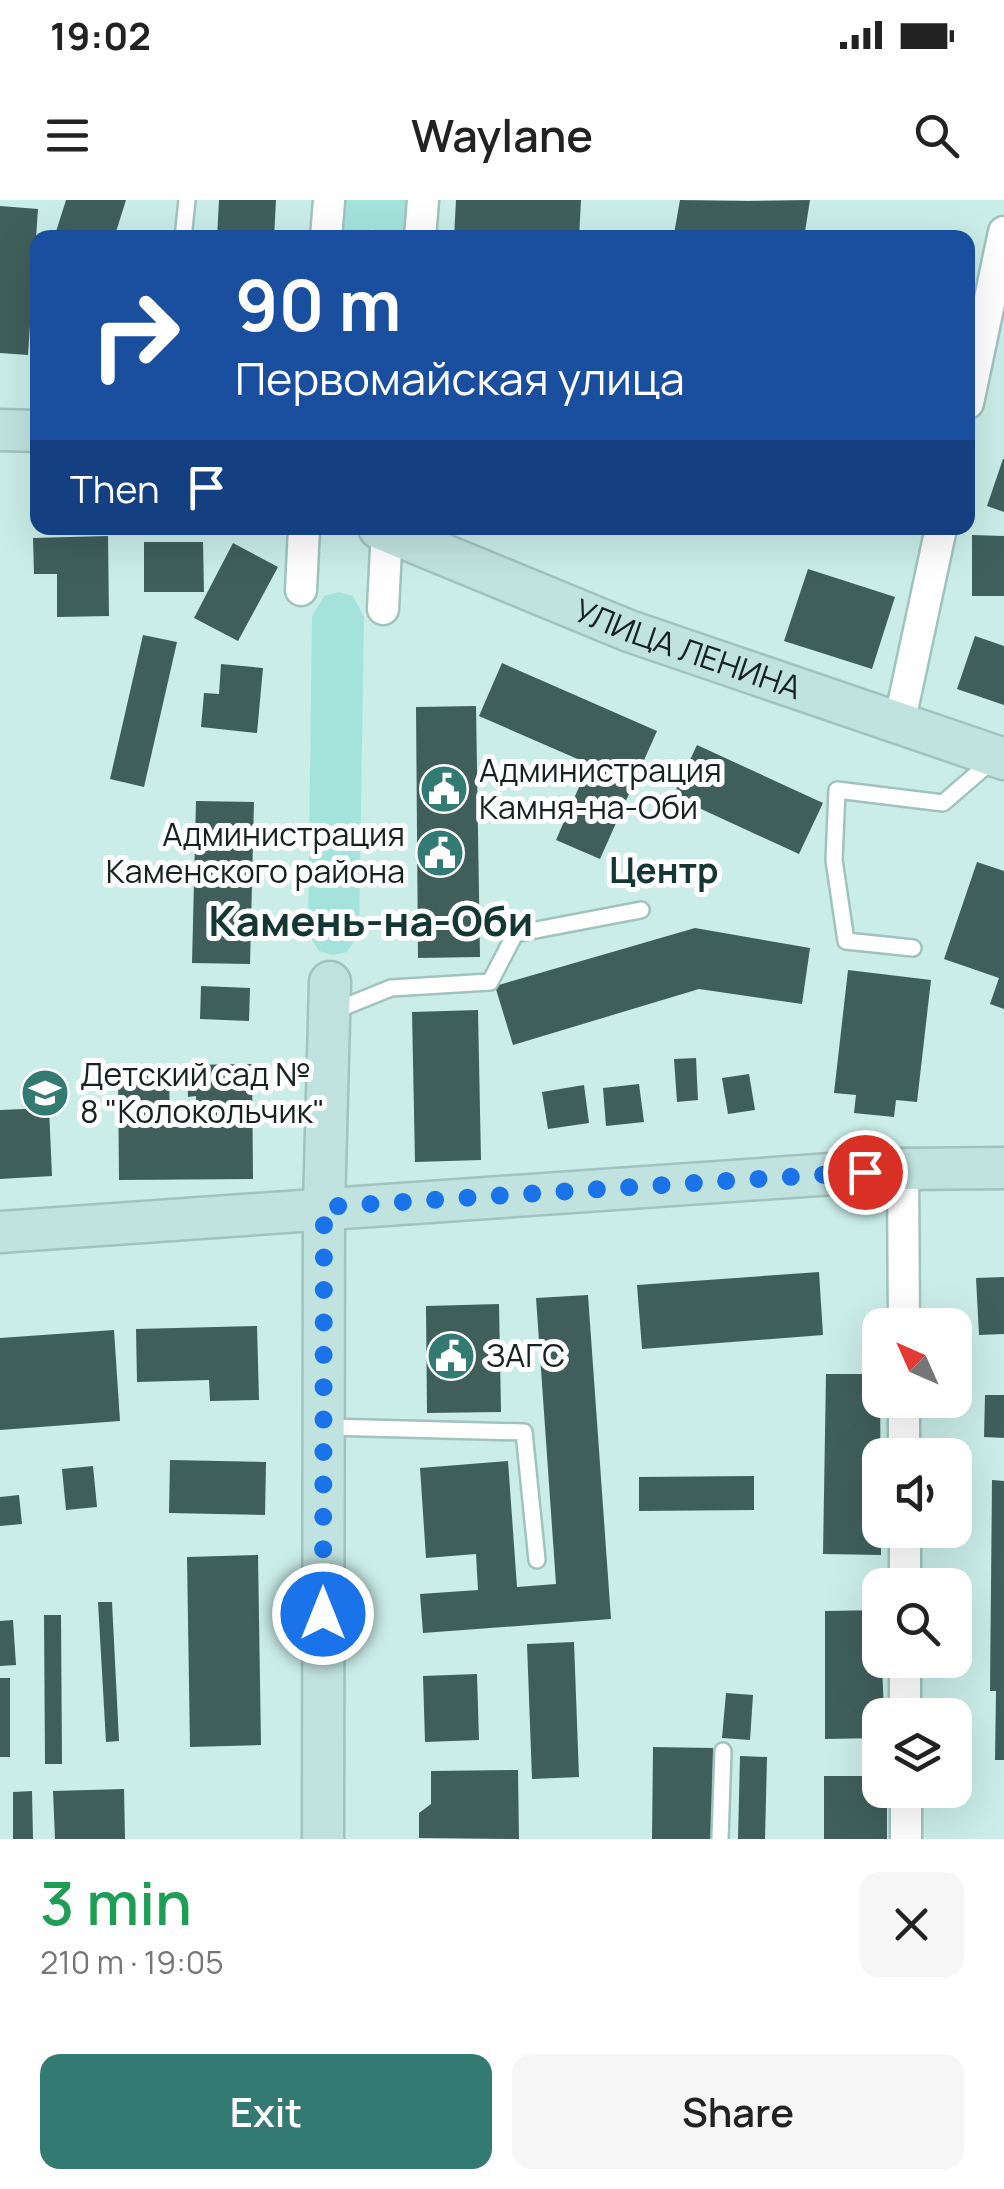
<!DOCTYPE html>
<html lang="en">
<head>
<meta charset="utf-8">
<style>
  body { margin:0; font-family:Manrope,sans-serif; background:#f6f6f6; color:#222; height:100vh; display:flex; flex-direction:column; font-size:38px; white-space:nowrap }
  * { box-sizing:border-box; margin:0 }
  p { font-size:32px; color:#767676 }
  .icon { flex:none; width:55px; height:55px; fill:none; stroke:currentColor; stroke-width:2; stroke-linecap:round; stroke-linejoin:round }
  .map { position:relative; height:1639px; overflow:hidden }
  .sheet { display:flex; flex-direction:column; background:#fff; flex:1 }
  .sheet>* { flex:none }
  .hud { position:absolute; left:30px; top:30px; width:945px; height:305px; border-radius:20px; box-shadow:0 10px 40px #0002; background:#1a4fa0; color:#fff; overflow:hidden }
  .needle { width:65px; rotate:315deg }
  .fabs { position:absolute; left:862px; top:1108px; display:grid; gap:20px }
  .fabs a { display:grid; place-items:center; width:110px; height:110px; border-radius:20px; background:#fff; box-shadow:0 10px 40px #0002; font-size:50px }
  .pin { position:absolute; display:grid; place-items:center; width:85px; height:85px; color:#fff; margin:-42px; border:5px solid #fff; border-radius:50%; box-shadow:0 2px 10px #0007 }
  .me { position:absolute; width:110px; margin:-55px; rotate:0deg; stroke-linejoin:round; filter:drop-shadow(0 0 8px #0008) }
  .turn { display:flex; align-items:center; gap:35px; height:210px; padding:0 40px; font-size:45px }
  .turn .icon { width:130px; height:130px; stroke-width:2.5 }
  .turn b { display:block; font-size:70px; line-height:85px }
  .then { display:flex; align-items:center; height:95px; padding:0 40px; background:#0003; gap:20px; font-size:38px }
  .round { display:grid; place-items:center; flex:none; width:105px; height:105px; border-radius:20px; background:#f6f6f6 }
  .overview { display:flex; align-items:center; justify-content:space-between; height:170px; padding:0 40px }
  h1 { font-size:60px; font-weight:600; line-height:75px; color:#1e9e55 }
  .cta { display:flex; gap:20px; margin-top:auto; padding:20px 40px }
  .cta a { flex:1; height:115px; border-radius:20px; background:#337a73; color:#fff; font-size:40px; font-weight:600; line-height:115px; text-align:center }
  .cta a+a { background:#f6f6f6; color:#222 }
  .status { display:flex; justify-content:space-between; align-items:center; height:70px; padding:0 50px; background:#fff; direction:ltr }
  .status svg { height:28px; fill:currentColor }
  header { display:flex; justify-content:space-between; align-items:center; height:130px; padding:0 40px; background:#fff; font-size:45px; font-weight:600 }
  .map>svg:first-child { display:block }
  .green { fill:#a3e3db }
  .building { fill:#405f5b }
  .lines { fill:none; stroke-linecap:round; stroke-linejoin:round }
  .lane-casing { stroke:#a1c3be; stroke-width:20 }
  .street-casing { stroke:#a1c3be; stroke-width:35 }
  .secondary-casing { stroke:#a1c3be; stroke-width:45 }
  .lane { stroke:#fff; stroke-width:15 }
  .street { stroke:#fff; stroke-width:30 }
  .secondary { stroke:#c1e3e0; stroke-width:40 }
  .route { stroke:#1a73e8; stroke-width:18; stroke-dasharray:0 32.4 }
  .labels { text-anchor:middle; stroke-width:10; stroke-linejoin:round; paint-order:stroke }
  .street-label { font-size:32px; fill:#152220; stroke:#fff }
  .poi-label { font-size:32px; fill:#152220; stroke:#fff; text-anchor:start }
  .neighbourhood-label { font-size:35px; font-weight:bold; fill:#153734; stroke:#fff }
  .district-label { font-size:42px; font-weight:bold; fill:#153734; stroke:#fff }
</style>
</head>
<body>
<div class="status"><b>19:02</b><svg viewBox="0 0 49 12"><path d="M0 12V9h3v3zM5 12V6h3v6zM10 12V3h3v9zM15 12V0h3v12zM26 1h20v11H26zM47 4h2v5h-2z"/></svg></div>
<header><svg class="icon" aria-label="menu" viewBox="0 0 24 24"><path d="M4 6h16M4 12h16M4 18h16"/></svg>Waylane<svg class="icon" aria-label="search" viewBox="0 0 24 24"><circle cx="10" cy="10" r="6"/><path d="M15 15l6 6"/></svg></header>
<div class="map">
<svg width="1004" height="1639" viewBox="0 0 1004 1639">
  <rect width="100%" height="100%" fill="#caede8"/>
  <g class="green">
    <polygon points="343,0 409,0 406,37 390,37 371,29 353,37 339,38"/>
    <polygon points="339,392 353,396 364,417 359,734 347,752 333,755 319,751 308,733 312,416 324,396"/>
  </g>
  <g class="building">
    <polygon points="66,0 126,0 114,38 54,38"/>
    <polygon points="219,0 276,0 274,38 217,38"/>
    <polygon points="456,0 581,0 579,38 454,38"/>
    <polygon points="680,0 748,1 810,0 804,38 674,34"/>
    <polygon points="0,6 38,9 28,155 0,153"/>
    <polygon points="1003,259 1004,259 1004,312 987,306"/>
    <polygon points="972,335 1004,336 1004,396 972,396"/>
    <polygon points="108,336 109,416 57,417 57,374 34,374 33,338"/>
    <polygon points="144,342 203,342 204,392 144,392"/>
    <polygon points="233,343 278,367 238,441 194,418"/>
    <polygon points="808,369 895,397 872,469 784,441"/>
    <polygon points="143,435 177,442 144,587 110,579"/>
    <polygon points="975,436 1004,446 1004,505 957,489"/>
    <polygon points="502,463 657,531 600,659 556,640 589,564 479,516"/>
    <polygon points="221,464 263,468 257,533 201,527 204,493 219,494"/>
    <polygon points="476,506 480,757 418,758 416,507"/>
    <polygon points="697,545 823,603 799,654 673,596"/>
    <polygon points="196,601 254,602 250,764 192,763"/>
    <polygon points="977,662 1004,671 1004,809 990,804 999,778 944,759"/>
    <polygon points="695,728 810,748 802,804 699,789 513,845 495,786"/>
    <polygon points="848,770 931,780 917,902 896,900 894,917 854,913 856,895 834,893"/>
    <polygon points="201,786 250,788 249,821 200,819"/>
    <polygon points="478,810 481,960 415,962 412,812"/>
    <polygon points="696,858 698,900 677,902 674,859"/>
    <polygon points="252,864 253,979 119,980 118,870 169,870 170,927 196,927 196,896 188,897 187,865"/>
    <polygon points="749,874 755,910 728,914 722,878"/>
    <polygon points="639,884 644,922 606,926 603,888"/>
    <polygon points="584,885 589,923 548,929 542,892"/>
    <polygon points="49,908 52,976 0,979 0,910"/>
    <polygon points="819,1072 823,1135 642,1149 637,1085"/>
    <polygon points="1004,1077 1004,1134 979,1135 976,1078"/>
    <polygon points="588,1095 611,1419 423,1433 420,1394 478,1390 476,1354 426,1358 420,1268 508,1261 517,1387 556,1384 536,1098"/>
    <polygon points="499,1104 501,1212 427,1213 426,1106"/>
    <polygon points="257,1126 259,1200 210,1201 209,1180 137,1182 136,1129"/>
    <polygon points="114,1130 120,1221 0,1230 0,1138"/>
    <polygon points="826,1174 880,1174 881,1355 823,1354"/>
    <polygon points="985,1195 1004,1195 1004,1238 984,1237"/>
    <polygon points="170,1260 266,1262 265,1315 169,1313"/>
    <polygon points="93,1266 97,1307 66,1310 62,1269"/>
    <polygon points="754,1276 754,1310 639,1311 639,1277"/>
    <polygon points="992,1280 1004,1281 1004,1560 995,1560 996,1491 990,1491"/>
    <polygon points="19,1295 22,1324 0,1326 0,1297"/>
    <polygon points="258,1355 261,1545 190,1547 187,1357"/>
    <polygon points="98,1402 112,1402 119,1541 106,1542"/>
    <polygon points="880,1410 884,1515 880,1515 880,1538 825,1539 825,1411"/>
    <polygon points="44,1415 61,1415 62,1564 45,1564"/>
    <polygon points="13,1420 16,1465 0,1466 0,1421"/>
    <polygon points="574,1442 579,1577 532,1579 527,1444"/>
    <polygon points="477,1474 479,1540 425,1542 423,1476"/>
    <rect x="0" y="1478" width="10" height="79"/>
    <polygon points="726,1493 753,1495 750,1540 722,1538"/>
    <polygon points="653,1547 713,1548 712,1639 652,1639"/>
    <polygon points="740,1556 767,1557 765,1639 738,1639"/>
    <polygon points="518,1570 519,1639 419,1638 419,1613 431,1604 431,1571"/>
    <polygon points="824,1576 880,1576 880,1590 887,1590 887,1639 824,1639"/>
    <polygon points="124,1589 125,1639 55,1639 53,1591"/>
    <polygon points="32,1591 33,1639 13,1639 13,1592"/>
  </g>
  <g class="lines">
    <g class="lane-casing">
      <g id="lane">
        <polyline points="183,38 187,0"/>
        <polyline points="913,748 846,741 834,660 837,590 943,603 994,559"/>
        <polyline points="334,811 391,788 490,782 515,734 641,710"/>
        <polyline points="327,1227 524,1232 537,1360"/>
        <polyline points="720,1639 723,1551"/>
      </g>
    </g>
    <g class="street-casing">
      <g id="street">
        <polyline points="326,38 329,0"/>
        <polyline points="420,38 423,0"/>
        <polyline points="968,203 1004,32"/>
        <polyline points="301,390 304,328"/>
        <polyline points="383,409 387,328"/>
        <polyline points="899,524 941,328"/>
        <polyline points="903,969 904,1125"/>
        <polyline points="904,1200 904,1255"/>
        <polyline points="905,1330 905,1385"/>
        <polyline points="905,1460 905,1515"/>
        <polyline points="906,1590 906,1639"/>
      </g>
    </g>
    <g class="secondary-casing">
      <g id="secondary">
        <polyline points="0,230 38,231"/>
        <path id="s1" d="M 379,328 L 629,431 L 1004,559"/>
        <polyline points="0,1032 903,969 1004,968"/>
        <polyline points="323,1639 324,1007 330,782"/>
      </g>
    </g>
    <use href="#lane" class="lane"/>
    <use href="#street" class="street"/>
    <use href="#secondary" class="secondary"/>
  </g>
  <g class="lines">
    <polyline class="route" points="323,1414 324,1007 865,972"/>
  </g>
  <defs>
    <g id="civic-disc" transform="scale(2.5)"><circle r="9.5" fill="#337a73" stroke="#fff"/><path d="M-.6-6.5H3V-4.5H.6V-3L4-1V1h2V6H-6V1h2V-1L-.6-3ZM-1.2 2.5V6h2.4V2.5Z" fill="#fff"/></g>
    <g id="school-disc" transform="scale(2.5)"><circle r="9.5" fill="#337a73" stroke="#fff"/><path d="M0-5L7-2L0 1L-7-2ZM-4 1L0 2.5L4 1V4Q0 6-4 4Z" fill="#fff"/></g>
  </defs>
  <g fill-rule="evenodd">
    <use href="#civic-disc" x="444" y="589"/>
    <use href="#civic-disc" x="440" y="653"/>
    <use href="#school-disc" x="45" y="893"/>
    <use href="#civic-disc" x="451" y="1156"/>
  </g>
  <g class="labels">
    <g class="street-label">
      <text dy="11" stroke="none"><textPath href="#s1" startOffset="332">УЛИЦА ЛЕНИНА</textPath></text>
    </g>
    <g class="poi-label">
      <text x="479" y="582">Администрация<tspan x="479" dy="37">Камня-на-Оби</tspan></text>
      <text x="405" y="646" text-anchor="end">Администрация<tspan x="405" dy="37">Каменского района</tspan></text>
      <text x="80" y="886">Детский сад №<tspan x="80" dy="37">8 "Колокольчик"</tspan></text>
      <text x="486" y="1167">ЗАГС</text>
    </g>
    <g class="neighbourhood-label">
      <text x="664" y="683">Центр</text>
    </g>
    <g class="district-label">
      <text x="371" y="736">Камень-на-Оби</text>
    </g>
  </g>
</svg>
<div class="fabs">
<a><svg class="needle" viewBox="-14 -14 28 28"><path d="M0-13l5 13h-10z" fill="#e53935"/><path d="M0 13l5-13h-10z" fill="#767676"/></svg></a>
<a><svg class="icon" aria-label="sound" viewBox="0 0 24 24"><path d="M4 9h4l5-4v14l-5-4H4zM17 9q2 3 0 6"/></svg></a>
<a><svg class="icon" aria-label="search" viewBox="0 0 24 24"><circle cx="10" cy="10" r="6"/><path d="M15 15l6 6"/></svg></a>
<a><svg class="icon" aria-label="layers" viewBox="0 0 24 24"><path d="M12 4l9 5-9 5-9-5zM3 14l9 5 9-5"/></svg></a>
</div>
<div class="pin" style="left:865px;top:972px;background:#d93025"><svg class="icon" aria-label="arrive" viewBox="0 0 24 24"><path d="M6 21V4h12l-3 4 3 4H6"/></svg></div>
<svg class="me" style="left:323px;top:1414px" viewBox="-20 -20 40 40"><circle r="17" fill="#1a73e8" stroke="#fff" stroke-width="3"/><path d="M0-11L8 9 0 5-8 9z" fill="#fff"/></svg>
<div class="hud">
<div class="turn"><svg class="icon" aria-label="right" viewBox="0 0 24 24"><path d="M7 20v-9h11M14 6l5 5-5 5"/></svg><div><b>90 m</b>Первомайская улица</div></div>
<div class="then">Then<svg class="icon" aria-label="arrive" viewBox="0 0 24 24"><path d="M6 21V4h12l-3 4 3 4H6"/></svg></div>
</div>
</div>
<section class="sheet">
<div class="overview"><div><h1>3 min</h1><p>210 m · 19:05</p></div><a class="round"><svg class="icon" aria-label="close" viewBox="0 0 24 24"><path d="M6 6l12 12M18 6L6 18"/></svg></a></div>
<div class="cta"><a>Exit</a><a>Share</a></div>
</section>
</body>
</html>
